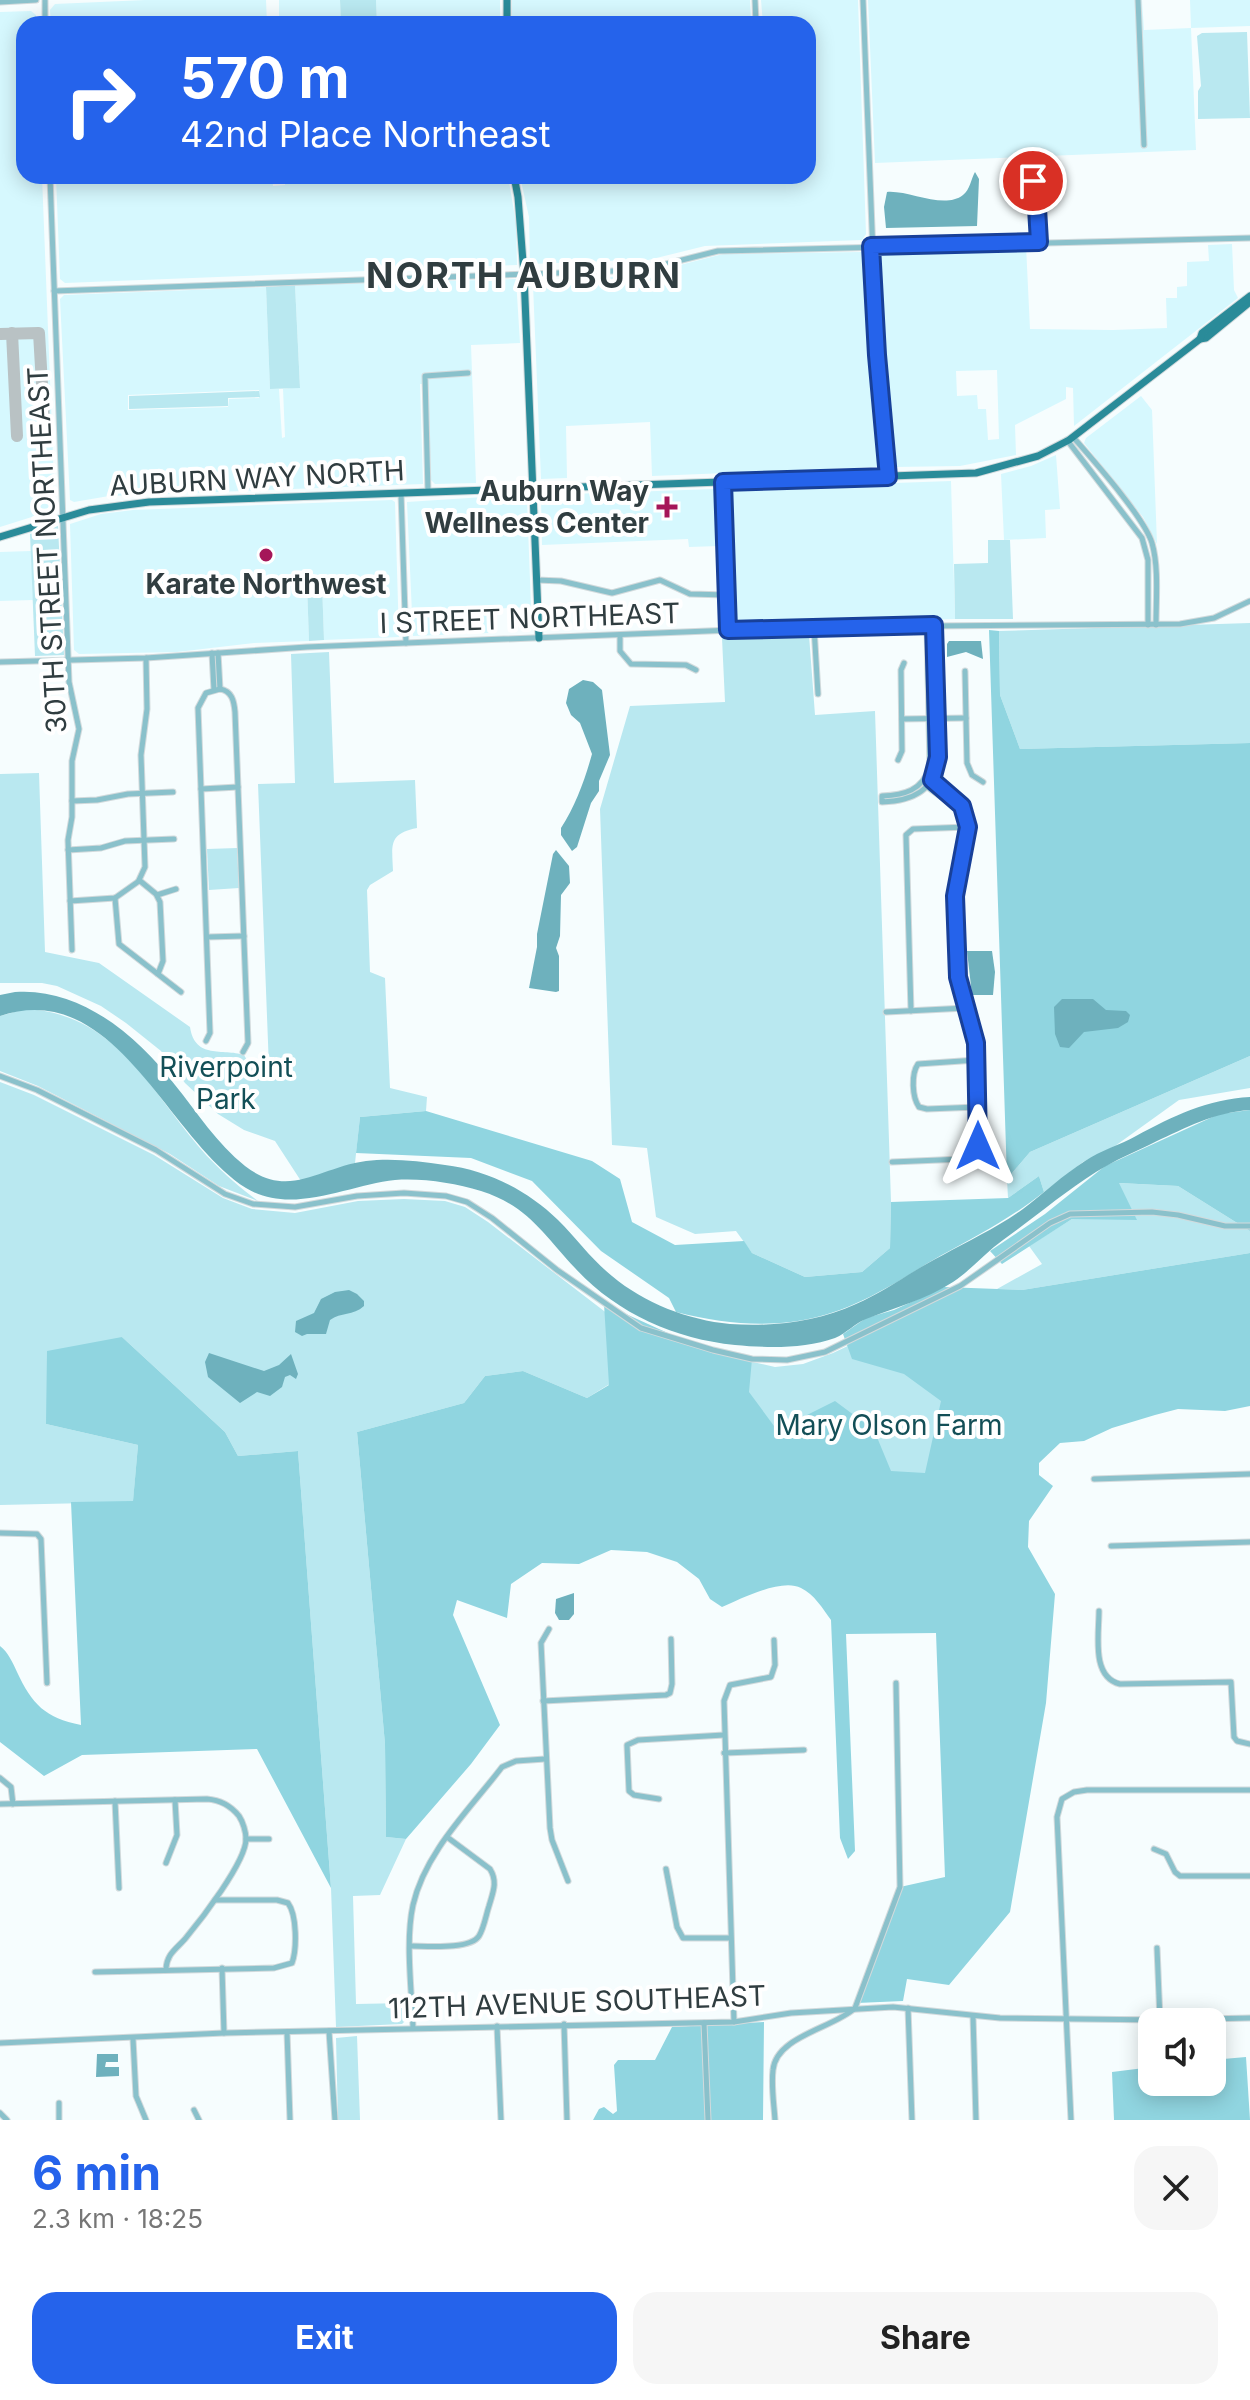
<!DOCTYPE html>
<html lang="en">
<head>
<meta charset="utf-8">
<style>
  body { margin:0; font-family:Inter,sans-serif; background:#f6f6f6; color:#222; height:100vh; display:flex; flex-direction:column; font-size:30px; white-space:nowrap }
  * { box-sizing:border-box; margin:0 }
  p { font-size:26px; color:#767676 }
  .icon { flex:none; width:44px; height:44px; fill:none; stroke:currentColor; stroke-width:2; stroke-linecap:round; stroke-linejoin:round }
  .map { position:relative; height:2120px; overflow:hidden }
  .panel { display:flex; flex-direction:column; background:#fff; flex:1 }
  .panel>* { flex:none }
  .guide { position:absolute; left:16px; top:16px; width:800px; height:168px; border-radius:24px; box-shadow:0 4px 20px #0003; background:#2563eb; color:#fff; overflow:hidden }
  .fabs { position:absolute; left:1138px; top:2008px; display:grid; gap:16px }
  .fabs a { display:grid; place-items:center; width:88px; height:88px; border-radius:16px; background:#fff; box-shadow:0 4px 20px #0003; font-size:40px }
  .pin { position:absolute; display:grid; place-items:center; width:68px; height:68px; color:#fff; margin:-34px; border:4px solid #fff; border-radius:50%; box-shadow:0 2px 8px #0007 }
  .me { position:absolute; width:88px; margin:-44px; rotate:0deg; stroke-linejoin:round; filter:drop-shadow(0 0 6px #0008) }
  .turn { display:flex; align-items:center; gap:28px; height:168px; padding:0 32px; font-size:36px }
  .turn .icon { width:104px; height:104px; stroke-width:2.5 }
  .turn b { display:block; font-size:56px; line-height:68px }
  .round { display:grid; place-items:center; flex:none; width:84px; height:84px; border-radius:24px; background:#f6f6f6 }
  .head { display:flex; align-items:center; justify-content:space-between; height:136px; padding:0 32px }
  h1 { font-size:48px; font-weight:700; line-height:60px; color:#2563eb }
  .action { display:flex; gap:16px; margin-top:auto; padding:16px 32px }
  .action a { flex:1; height:92px; border-radius:24px; background:#2563eb; color:#fff; font-size:32px; font-weight:700; line-height:92px; text-align:center }
  .action a+a { background:#f6f6f6; color:#222 }
  .map>svg:first-child { display:block }
  .built { fill:#d6f8fe; fill-rule:evenodd }
  .green { fill:#b9e8f0 }
  .forest { fill:#90d5e0 }
  .water { fill:#6eb1bd }
  .lines { fill:none; stroke-linecap:round; stroke-linejoin:round }
  .taxiway { stroke:#b9c2c4; stroke-width:12 }
  .minor-casing { stroke:#d2dadc; stroke-width:7 }
  .major-casing { stroke:#d2dadc; stroke-width:9 }
  .minor { stroke:#8ac1cb; stroke-width:5 }
  .major { stroke:#2a8b99; stroke-width:7 }
  .route-casing { stroke:#184099; stroke-width:20 }
  .route { stroke:#2563eb; stroke-width:14 }
  .poi-dot { fill:#a51659; stroke:#fff; stroke-width:3 }
  .labels { text-anchor:middle; stroke-width:8; stroke-linejoin:round; paint-order:stroke }
  .street-label { font-size:28px; fill:#303d40; stroke:#fff }
  .poi-label { font-size:28px; font-weight:bold; fill:#303d40; stroke:#fff; text-anchor:end }
  .park-label { font-size:28px; fill:#134f57; stroke:#fff }
  .district-label { font-size:36px; font-weight:bold; letter-spacing:2px; fill:#303d40; stroke:#fff }
</style>
</head>
<body>
<div class="map">
<svg width="1250" height="2120" viewBox="0 0 1250 2120">
  <rect width="100%" height="100%" fill="#f6fdfe"/>
  <g class="built">
    <polygon points="266,0 267,24 51,24 50,10 55,4 145,0"/>
    <polygon points="279,0 340,0 341,24 279,24"/>
    <polygon points="376,0 500,0 500,24 377,24"/>
    <polygon points="512,0 750,0 751,24 512,24"/>
    <polygon points="761,0 858,0 866,234 862,240 705,246 632,264 631,260 530,264 529,217 520,176 808,176 808,24 763,24"/>
    <polygon points="868,0 1142,0 1144,30 1191,28 1190,0 1250,0 1250,26 1191,28 1196,150 875,163"/>
    <polygon points="31,11 36,15 36,24 24,24 24,176 42,176 55,508 54,510 0,527 0,12"/>
    <polygon points="56,176 272,176 273,186 285,185 285,176 508,176 516,223 517,265 65,283 60,279"/>
    <path d="M 1232,244 L 1234,290 L 1238,298 L 1074,426 L 1073,388 L 1066,387 L 1066,399 L 1015,425 L 1016,455 L 960,466 L 895,467 L 891,406 L 883,351 L 879,255 L 883,251 L 1026,245 L 1030,329 L 1113,330 L 1167,328 L 1166,298 L 1177,298 L 1177,287 L 1187,286 L 1187,262 L 1209,261 L 1208,245 ZM 997,370 L 999,439 L 988,440 L 986,409 L 978,409 L 977,395 L 957,396 L 956,371 Z"/>
    <polygon points="862,252 867,253 868,262 873,368 880,408 881,462 878,467 652,476 650,422 566,426 567,478 541,479 533,285 535,282 641,275 723,254"/>
    <path d="M 516,279 L 520,343 L 471,345 L 476,483 L 435,484 L 431,480 L 428,384 L 420,384 L 423,484 L 109,496 L 74,502 L 70,500 L 60,299 L 64,295 L 266,287 L 270,389 L 279,389 L 282,438 L 285,437 L 283,389 L 300,387 L 295,285 ZM 259,390 L 259,398 L 229,399 L 228,407 L 128,410 L 128,395 Z"/>
    <polygon points="1141,396 1152,410 1157,544 1143,517 1084,443 1086,438"/>
    <polygon points="1056,455 1060,509 1045,510 1046,538 1004,540 1001,474 1031,466"/>
    <polygon points="951,481 955,619 737,625 734,621 730,489"/>
    <polygon points="714,489 717,491 719,546 689,547 688,539 542,545 541,499 543,495"/>
    <polygon points="484,497 523,496 527,500 531,607 488,609 489,633 413,636 407,502"/>
    <polygon points="392,500 395,502 399,637 324,640 322,584 307,584 309,641 254,643 177,652 79,654 74,650 70,524 101,514 133,510"/>
    <polygon points="31,551 33,600 0,601 0,552"/>
  </g>
  <g class="green">
    <polygon points="340,0 376,0 377,24 341,24"/>
    <polygon points="1247,32 1250,118 1198,119 1198,91 1201,86 1197,36 1202,33"/>
    <polygon points="295,285 300,388 270,389 266,287"/>
    <polygon points="259,391 260,397 228,398 228,406 129,409 129,396"/>
    <polygon points="58,526 64,655 35,656 30,534"/>
    <polygon points="988,540 1010,540 1013,619 955,619 954,564 988,563"/>
    <polygon points="322,583 324,640 309,641 307,584"/>
    <polygon points="1250,623 1250,743 1020,749 1000,695 999,631"/>
    <polygon points="809,635 815,715 875,711 891,1202 890,1248 862,1272 805,1277 752,1253 736,1231 695,1234 656,1217 647,1148 612,1145 600,809 630,706 725,702 722,638"/>
    <path d="M 329,652 L 334,783 L 415,780 L 417,828 C 388,834 392,845 393,871 L 370,885 L 367,890 L 370,972 L 385,978 L 390,1088 L 427,1097 L 426,1111 L 360,1117 L 355,1163 L 301,1181 L 275,1141 L 244,1130 L 218,1114 L 185,1083 L 161,1051 L 126,1023 L 101,1006 L 57,986 L 42,983 L 0,983 L 0,774 L 39,773 L 45,952 L 99,963 L 190,1027 C 195,1060 223,1048 244,1055 L 251,1067 L 269,1068 L 258,784 L 295,783 L 291,654 Z"/>
    <polygon points="237,848 239,888 209,890 207,849"/>
    <path d="M 25,1009 C 121,1013 154,1100 211,1160 C 225,1175 242,1189 258,1201 L 219,1186 L 170,1154 L 38,1086 L 0,1071 L 0,1016 Z"/>
    <polygon points="1250,1056 1250,1088 1179,1100 1115,1146 1083,1162 1044,1192 1039,1176 1008,1198 1007,1179 1030,1152"/>
    <polygon points="0,1082 34,1095 154,1155 223,1198 252,1209 295,1213 358,1201 404,1199 445,1201 465,1207 488,1222 604,1311 645,1338 775,1367 803,1364 833,1353 956,1295 986,1508 608,1385 587,1398 523,1371 485,1376 464,1403 357,1432 385,1744 386,1837 406,1839 380,1895 353,1896 356,2004 406,2003 407,2019 402,2024 336,2027 331,1888 298,1451 238,1456 225,1432 122,1337 46,1424 138,1445 133,1502 0,1505"/>
    <polygon points="1118,1183 1178,1186 1250,1231 1250,1253 1022,1290 997,1289 1042,1264 1029,1246 1072,1219 1136,1219"/>
    <polygon points="357,2036 360,2120 338,2120 336,2038"/>
  </g>
  <g class="forest">
    <polygon points="989,630 999,631 1000,695 1020,749 1250,743 1250,1056 1030,1152 1007,1179"/>
    <polygon points="1250,1110 1250,1231 1178,1186 1119,1183 1137,1220 1072,1219 1002,1264 990,1251 1045,1214 1105,1166 1219,1114"/>
    <path d="M 426,1111 L 592,1161 L 620,1179 L 632,1222 L 675,1245 L 744,1241 L 752,1253 L 805,1277 L 862,1272 L 890,1248 L 891,1202 L 1008,1198 L 1039,1176 L 1044,1192 C 1011,1218 977,1236 940,1256 C 919,1268 899,1282 877,1293 C 809,1330 749,1330 676,1312 L 669,1298 L 601,1251 L 532,1181 L 471,1158 L 356,1153 L 360,1117 Z"/>
    <path d="M 1250,1253 L 1250,1406 L 1225,1411 L 1178,1409 L 1155,1415 L 1112,1428 L 1084,1441 L 1060,1443 L 1039,1463 L 1039,1475 L 1053,1486 L 1029,1521 L 1028,1547 L 1055,1594 L 1046,1703 L 1010,1912 L 949,1985 L 907,1979 L 903,2001 L 857,2003 L 900,1887 L 945,1877 L 936,1633 L 846,1634 L 855,1851 L 848,1859 L 840,1838 L 831,1620 C 823,1609 814,1594 801,1588 C 781,1578 741,1599 722,1607 L 710,1599 L 699,1579 L 677,1562 L 647,1552 L 611,1550 L 579,1564 L 542,1563 L 511,1584 L 507,1618 L 457,1600 L 453,1615 L 500,1725 L 471,1764 L 406,1839 L 386,1837 L 385,1744 L 357,1432 L 464,1403 L 485,1376 L 523,1371 L 587,1398 L 609,1385 L 604,1304 L 692,1344 L 752,1359 L 749,1392 L 777,1430 L 835,1401 L 874,1430 L 891,1471 L 925,1473 L 941,1401 L 904,1374 L 852,1359 L 843,1334 L 866,1318 L 894,1310 L 944,1287 L 1022,1290 Z"/>
    <path d="M 122,1337 L 225,1432 L 238,1456 L 298,1451 L 331,1888 L 257,1749 L 82,1755 L 44,1776 L 0,1742 L 0,1646 C 8,1652 13,1663 17,1672 C 32,1704 45,1718 81,1725 L 71,1502 L 133,1501 L 138,1445 L 46,1424 L 47,1351 Z"/>
    <polygon points="764,2022 763,2120 593,2120 599,2109 604,2107 613,2114 617,2111 614,2065 618,2060 655,2060 672,2027"/>
    <polygon points="1246,2057 1250,2120 1114,2120 1112,2072 1152,2067 1152,2082 1212,2082 1212,2060"/>
  </g>
  <g class="water">
    <path d="M 975,172 L 979,179 L 977,226 L 886,228 L 884,207 L 887,192 C 909,190 944,210 963,195 C 970,190 971,179 975,172 Z"/>
    <polygon points="949,641 981,641 983,659 966,652 947,657 947,644"/>
    <path d="M 583,680 L 593,682 L 602,690 L 610,755 L 599,781 L 599,791 L 591,803 L 577,847 L 572,851 L 561,835 L 561,828 C 576,805 585,779 592,754 L 580,723 L 571,715 L 566,703 L 569,689 Z"/>
    <polygon points="556,850 569,866 570,883 561,895 560,936 556,948 559,956 559,991 556,992 529,988 537,947 537,934 553,854"/>
    <polygon points="967,951 992,951 995,972 993,995 972,995"/>
    <path d="M 15,992 C 80,987 138,1036 175,1085 C 197,1112 217,1144 245,1166 C 289,1200 320,1167 366,1161 C 391,1158 419,1161 445,1165 C 487,1170 527,1190 558,1220 C 577,1239 592,1260 612,1276 C 644,1303 688,1320 730,1324 C 772,1327 817,1322 856,1304 C 886,1291 913,1270 943,1255 C 970,1240 998,1227 1023,1209 C 1044,1193 1063,1175 1085,1161 C 1101,1150 1120,1145 1136,1136 C 1173,1116 1208,1099 1250,1097 L 1250,1110 C 1215,1112 1185,1128 1155,1142 C 1135,1152 1115,1160 1096,1172 C 1064,1192 1034,1218 1003,1240 C 985,1253 971,1270 953,1282 C 925,1300 896,1307 866,1319 C 855,1323 847,1333 835,1338 C 805,1349 766,1348 735,1345 C 675,1339 616,1313 575,1268 C 544,1235 528,1206 481,1191 C 454,1183 423,1178 395,1180 C 348,1185 291,1216 246,1188 C 167,1138 115,977 0,1016 L 0,995 Z"/>
    <polygon points="1062,999 1093,999 1106,1010 1126,1011 1130,1015 1128,1022 1118,1028 1084,1032 1069,1048 1060,1047 1055,1034 1054,1007"/>
    <path d="M 349,1290 L 357,1294 L 364,1301 L 364,1306 C 353,1316 341,1312 330,1320 L 326,1334 L 307,1334 L 302,1336 L 295,1332 L 296,1321 L 314,1313 L 321,1299 L 335,1292 Z"/>
    <polygon points="209,1353 264,1371 279,1365 291,1354 298,1374 296,1379 290,1375 285,1377 282,1387 270,1396 257,1392 240,1403 208,1377 205,1362"/>
    <polygon points="574,1593 574,1614 569,1620 559,1620 555,1613 556,1599"/>
    <polygon points="97,2054 118,2054 118,2062 106,2062 105,2067 119,2067 119,2076 96,2077"/>
  </g>
  <g class="lines">
    <g class="taxiway">
      <polyline points="12,333 17,436"/>
      <polyline points="0,334 39,333 45,436"/>
    </g>
    <g class="minor-casing">
      <g id="minor">
        <polyline points="45,0 45,24"/>
        <polyline points="755,0 756,24"/>
        <polyline points="863,0 877,355 888,476"/>
        <polyline points="1138,0 1144,145"/>
        <polyline points="0,2 36,0"/>
        <polyline points="50,176 69,682 79,729 72,761 72,817 68,840 72,950"/>
        <circle cx="1036" cy="186" r="5"/>
        <polyline points="1036,191 1039,242"/>
        <polyline points="54,291 642,270 718,251 1250,238"/>
        <path d="M 1073,437 C 1093,460 1144,517 1152,543 C 1159,568 1156,599 1156,625"/>
        <polyline points="1067,440 1142,538 1148,560 1148,625"/>
        <polyline points="723,482 728,630"/>
        <polyline points="428,492 425,376 468,373"/>
        <polyline points="401,493 406,643"/>
        <polyline points="537,580 561,581 612,593 660,580 690,594 727,595"/>
        <path d="M 927,625 L 930,767 C 922,791 904,795 882,796 L 882,802 C 912,801 936,791 938,757 L 934,625"/>
        <polyline points="814,627 818,694"/>
        <polyline points="620,635 620,651 631,664 686,665 696,670"/>
        <polyline points="212,653 214,690"/>
        <polyline points="218,653 220,689"/>
        <polyline points="146,658 147,709 141,755 145,867 139,880 156,894 160,902 163,961 158,974"/>
        <polyline points="0,662 146,658 307,647 806,627 1180,624 1214,618 1250,601"/>
        <polyline points="965,671 967,763 972,775 983,782"/>
        <path d="M 220,689 C 232,691 234,701 235,712 L 248,1043 L 243,1052"/>
        <polyline points="902,719 966,718"/>
        <polyline points="898,760 902,751 901,670 904,663"/>
        <polyline points="926,786 954,806 968,827 962,806 931,780"/>
        <polyline points="201,789 238,787"/>
        <polyline points="72,801 97,800 128,794 173,792"/>
        <polyline points="68,850 101,848 125,841 174,839"/>
        <polyline points="157,895 176,889"/>
        <polyline points="115,898 119,944 181,992"/>
        <polyline points="70,901 115,898 139,881"/>
        <polyline points="207,937 244,936"/>
        <polyline points="886,1012 966,1008"/>
        <polyline points="206,1041 210,1033 198,708 206,693 220,689"/>
        <path d="M 976,1060 L 918,1064 C 911,1074 912,1097 919,1107 L 927,1109 L 978,1107"/>
        <polyline points="0,1076 37,1090 156,1150 225,1194 253,1204 295,1207 357,1196 404,1193 446,1196 467,1202 492,1218 557,1270 641,1328 713,1350 752,1359 787,1360 825,1352 960,1286 1050,1223 1070,1214 1152,1212 1178,1215 1225,1226 1250,1226"/>
        <polyline points="892,1162 963,1159 972,1155 979,1142 976,1043 958,977 955,896 968,827 913,829 906,835 911,1011"/>
        <polyline points="1094,1479 1250,1474"/>
        <polyline points="0,1533 37,1534 41,1539 47,1683"/>
        <polyline points="1111,1546 1250,1542"/>
        <path d="M 1099,1611 C 1099,1635 1091,1677 1120,1684 L 1231,1682 L 1234,1737 L 1237,1741 L 1250,1744"/>
        <polyline points="549,1629 541,1643 550,1828 552,1840 568,1881"/>
        <polyline points="543,1701 666,1695 670,1693 672,1684 671,1639"/>
        <polyline points="724,1753 804,1750"/>
        <polyline points="0,1778 11,1787 13,1804"/>
        <polyline points="659,1799 634,1795 629,1791 627,1745 638,1740 724,1735"/>
        <polyline points="115,1801 119,1888"/>
        <path d="M 0,1804 L 207,1799 C 220,1800 231,1806 239,1816 C 243,1822 246,1832 246,1839 C 246,1862 200,1921 185,1939 C 175,1950 167,1954 166,1969"/>
        <polyline points="246,1839 269,1839"/>
        <polyline points="1154,1849 1166,1854 1175,1872 1180,1876 1250,1876"/>
        <polyline points="166,1863 177,1835 175,1800"/>
        <polyline points="666,1869 677,1927 683,1938 730,1938"/>
        <path d="M 411,1946 C 426,1946 470,1950 479,1936 C 484,1928 486,1915 489,1906 C 493,1892 498,1882 490,1869 L 447,1837"/>
        <polyline points="1157,1948 1160,2020"/>
        <polyline points="222,1968 224,2033"/>
        <path d="M 95,1972 L 274,1968 L 292,1963 C 297,1949 297,1915 288,1903 L 277,1900 L 215,1900"/>
        <polyline points="908,2008 912,2120"/>
        <polyline points="973,2016 976,2120"/>
        <polyline points="734,2022 724,1701 730,1685 771,1677 775,1665 774,1640"/>
        <polyline points="704,2023 708,2120"/>
        <polyline points="564,2024 567,2120"/>
        <polyline points="497,2026 501,2120"/>
        <path d="M 413,2028 C 412,1991 405,1942 413,1905 C 425,1852 470,1809 502,1767 L 516,1761 L 545,1759"/>
        <polyline points="329,2031 335,2120"/>
        <polyline points="287,2032 290,2120"/>
        <polyline points="133,2039 136,2096 146,2120"/>
        <polyline points="0,2043 224,2033 734,2022 791,2013 893,2007 1000,2018 1160,2020 1250,2018"/>
        <polyline points="59,2103 59,2120"/>
        <polyline points="194,2110 199,2120"/>
        <polyline points="0,2113 7,2120"/>
        <path d="M 775,2120 C 774,2104 771,2086 773,2070 C 776,2036 834,2028 855,2008 L 900,1887 L 896,1683"/>
        <polyline points="1071,2120 1057,1817 1062,1799 1074,1792 1087,1790 1250,1790"/>
      </g>
    </g>
    <g class="major-casing">
      <g id="major">
        <polyline points="507,0 507,24"/>
        <polyline points="514,176 518,197 524,275 539,638"/>
        <polyline points="1200,339 1206,338 1250,302"/>
        <polyline points="0,537 89,510 149,502 976,473 1038,456 1069,440 1200,339 1202,333 1250,296"/>
      </g>
    </g>
    <use href="#minor" class="minor"/>
    <use href="#major" class="major"/>
  </g>
  <g class="lines">
    <g class="route-casing">
      <polyline id="route" points="978,1146 976,1043 958,977 955,896 968,827 962,806 932,780 938,757 934,625 728,630 723,482 888,477 877,355 871,246 1039,242 1036,191 1030,186 1033,181"/>
    </g>
    <use href="#route" class="route"/>
  </g>
  <g class="poi-dot">
    <path d="M663 495h8v8h8v8h-8v8h-8v-8h-8v-8h8z"/>
    <circle cx="266" cy="555" r="8"/>
  </g>
  <g class="labels">
    <g class="street-label">
      <text transform="translate(257 478) rotate(-3)" y="10">AUBURN WAY NORTH</text>
      <text transform="translate(47 550) rotate(-93)" y="10">30TH STREET NORTHEAST</text>
      <text transform="translate(530 618) rotate(-2)" y="10">I STREET NORTHEAST</text>
      <text transform="translate(577 2002) rotate(-2)" y="10">112TH AVENUE SOUTHEAST</text>
    </g>
    <g class="poi-label">
      <text x="649" y="501">Auburn Way<tspan x="649" dy="32">Wellness Center</tspan></text>
      <text x="266" y="594" text-anchor="middle">Karate Northwest</text>
    </g>
    <g class="park-label">
      <text x="226" y="1077">Riverpoint<tspan x="226" dy="32">Park</tspan></text>
      <text x="889" y="1435">Mary Olson Farm</text>
    </g>
    <g class="district-label">
      <text x="524" y="288">NORTH AUBURN</text>
    </g>
  </g>
</svg>
<div class="fabs">
<a><svg class="icon" aria-label="sound" viewBox="0 0 24 24"><path d="M4 9h4l5-4v14l-5-4H4zM17 9q2 3 0 6"/></svg></a>
</div>
<div class="pin" style="left:1033px;top:181px;background:#d93025"><svg class="icon" aria-label="arrive" viewBox="0 0 24 24"><path d="M6 21V4h12l-3 4 3 4H6"/></svg></div>
<svg class="me" style="left:978px;top:1146px" viewBox="-20 -20 40 40"><path d="M0-17L14 15 0 8-14 15z" fill="#2563eb" stroke="#fff" stroke-width="4"/></svg>
<div class="guide">
<div class="turn"><svg class="icon" aria-label="right" viewBox="0 0 24 24"><path d="M7 20v-9h11M14 6l5 5-5 5"/></svg><div><b>570 m</b>42nd Place Northeast</div></div>
</div>
</div>
<section class="panel">
<div class="head"><div><h1>6 min</h1><p>2.3 km · 18:25</p></div><a class="round"><svg class="icon" aria-label="close" viewBox="0 0 24 24"><path d="M6 6l12 12M18 6L6 18"/></svg></a></div>
<div class="action"><a>Exit</a><a>Share</a></div>
</section>
</body>
</html>
